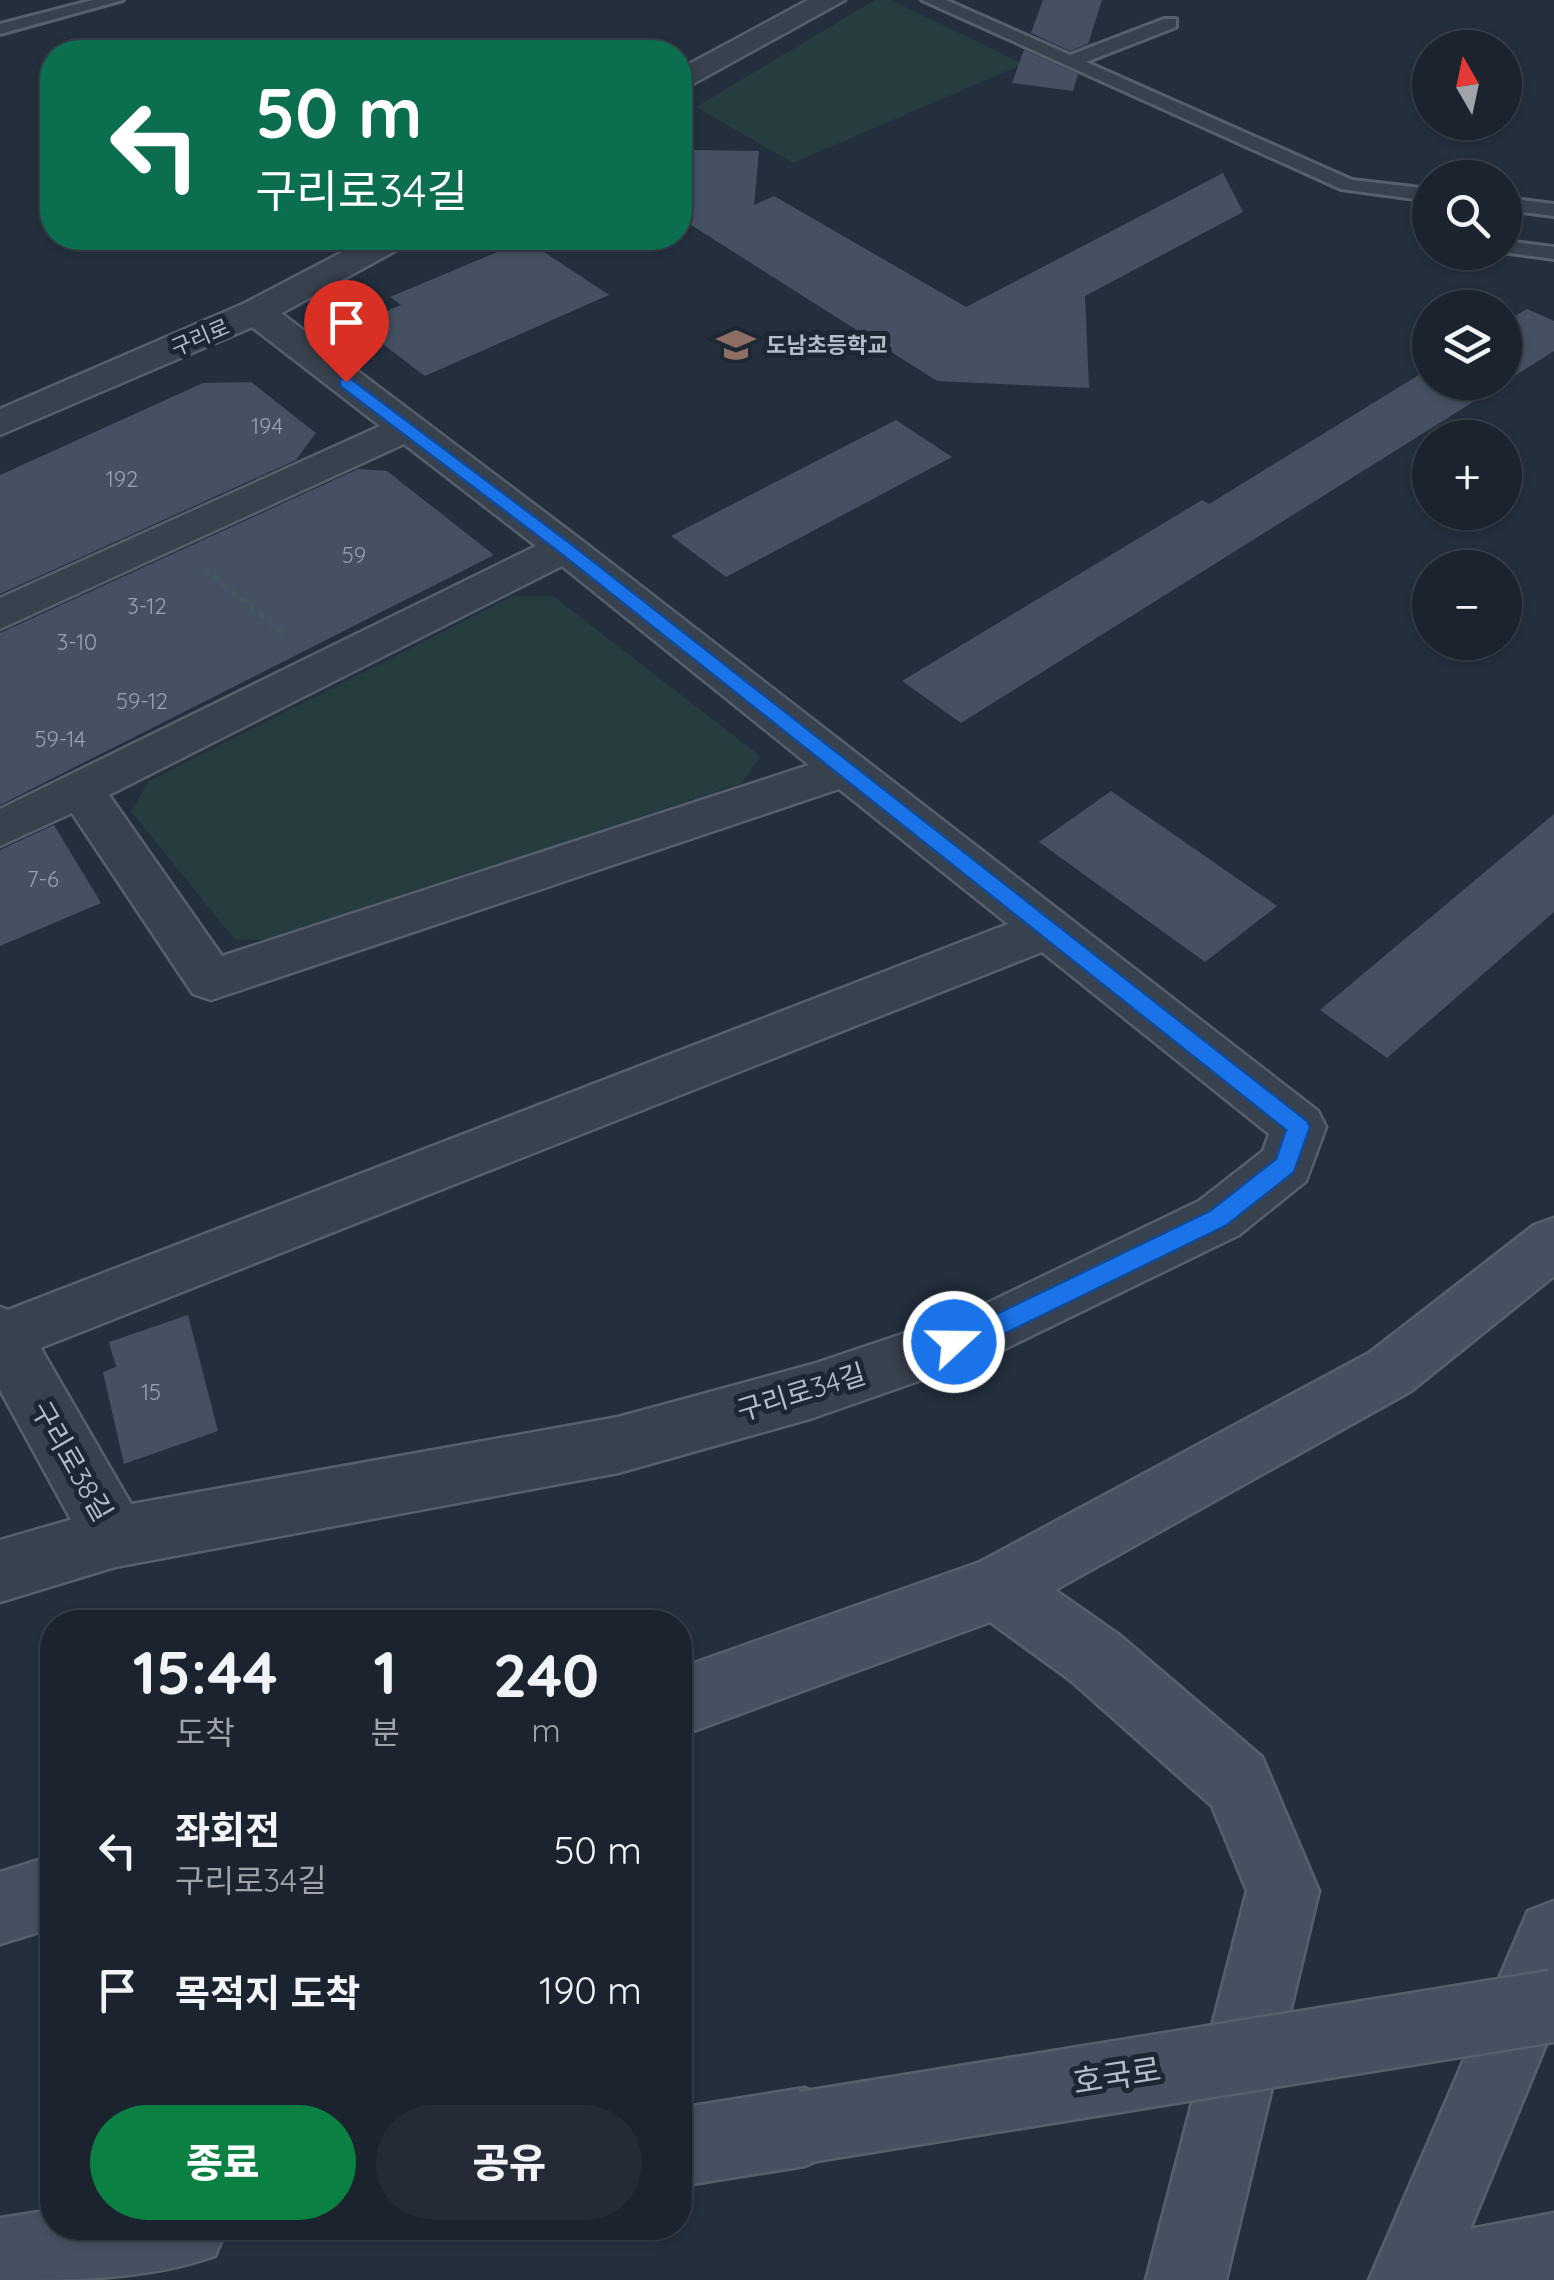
<!DOCTYPE html>
<html lang="ko">
<head>
<meta charset="utf-8">
<style>
  body { margin:0; font-family:Quicksand,"Noto Sans KR",sans-serif; background:#242b36; color:#f1f3f6; height:100vh; display:flex; flex-direction:column; font-size:38px; white-space:nowrap }
  * { box-sizing:border-box; margin:0 }
  p { font-size:32px; color:#a0a4aa }
  .icon { flex:none; width:55px; height:55px; fill:none; stroke:currentColor; stroke-width:2; stroke-linecap:round; stroke-linejoin:round }
  .map { position:relative; flex:1; overflow:hidden }
  .panel { position:absolute; left:40px; top:1610px; width:652px; height:630px; display:flex; flex-direction:column; background:#1b232e; border-radius:40px; box-shadow:0 2px 8px #0004,0 0 0 2px #39404a }
  .panel>* { flex:none }
  .guide { position:absolute; left:40px; top:40px; width:652px; height:210px; border-radius:40px; box-shadow:0 2px 8px #0004,0 0 0 2px #39404a; background:#0b6e4f; color:#fff; overflow:hidden }
  .needle { width:65px; rotate:351deg }
  .tools { position:absolute; left:1412px; top:30px; display:grid; gap:20px }
  .tools a { display:grid; place-items:center; width:110px; height:110px; border-radius:50%; background:#1b232e; box-shadow:0 2px 8px #0004,0 0 0 2px #39404a; font-size:50px }
  .pin { position:absolute; display:grid; place-items:center; width:85px; height:85px; color:#fff; margin:-102px -42px; border-radius:50% 50% 50% 0; rotate:-45deg; box-shadow:0 0 10px #0007 }
  .pin .icon { rotate:45deg }
  .me { position:absolute; width:110px; margin:-55px; rotate:69deg; stroke-linejoin:round; filter:drop-shadow(0 0 8px #0008) }
  .turn { display:flex; align-items:center; gap:35px; height:210px; padding:0 50px; font-size:45px }
  .turn .icon { width:130px; height:130px; stroke-width:2.5 }
  .turn b { display:block; font-size:70px; line-height:85px }
  .eta { display:flex; justify-content:space-evenly; align-items:center; height:170px; text-align:center }
  .eta b { font-size:60px; font-weight:800; line-height:70px }
  .action { display:flex; gap:20px; margin-top:auto; padding:20px 50px }
  .action a { flex:1; height:115px; border-radius:60px; background:#0b8043; color:#fff; font-size:40px; font-weight:800; line-height:115px; text-align:center }
  .action a+a { background:#242b36; color:#f1f3f6 }
  ul { padding:0; list-style:none }
  li { display:flex; align-items:center; gap:30px; height:140px; padding:0 50px }
  li div { flex:1 }
  li b { display:block; font-size:38px }
  li em { font-style:normal }
  .map>svg:first-child { display:block }
  .green { fill:#263c3f }
  .building { fill:#455162 }
  .lines { fill:none; stroke-linecap:round; stroke-linejoin:round }
  .service-casing { stroke:#565f6c; stroke-width:6 }
  .minor-casing { stroke:#565f6c; stroke-width:5 }
  .tertiary-casing { stroke:#565f6c; stroke-width:5 }
  .secondary-casing { stroke:#565f6c; stroke-width:5 }
  .path { stroke:#44595c; stroke-width:5; stroke-dasharray:6 6; stroke-linecap:butt }
  .service { fill:#38414e; fill-rule:evenodd }
  .minor { fill:#38414e; fill-rule:evenodd }
  .tertiary { fill:#38414e; fill-rule:evenodd }
  .secondary { fill:#465061; fill-rule:evenodd }
  .secondary-bridge-casing { stroke:#565f6c; stroke-width:76; stroke-linecap:butt }
  .secondary-bridge { stroke:#465061; stroke-width:71 }
  .route { fill:#1a73e8; stroke:#114b97; stroke-width:2.5 }
  .labels { text-anchor:middle; stroke-width:10; stroke-linejoin:round; paint-order:stroke }
  .far-street-label { font-size:22px; fill:#b4bcc9; stroke:#1d2633 }
  .far-poi-label { font-size:22px; font-weight:bold; fill:#b4bcc9; stroke:#1d2633; text-anchor:start }
  .number-label { font-size:22px; fill:#98a1af }
  .street-label { font-size:28px; fill:#b4bcc9; stroke:#1d2633 }
  .near-street-label { font-size:32px; fill:#b4bcc9; stroke:#1d2633 }
</style>
</head>
<body>
<div class="map">
<svg width="1554" height="2280" viewBox="0 0 1554 2280">
  <rect width="100%" height="100%" fill="#242f3e"/>
  <g class="green">
    <polygon points="875,0 891,0 1023,64 793,163 696,107"/>
    <polygon points="513,596 553,596 760,756 742,783 266,940 235,940 131,811 149,781"/>
  </g>
  <g class="building">
    <polygon points="1043,0 1102,0 1088,44 1070,51 1031,33"/>
    <polygon points="1024,50 1078,74 1073,91 1012,83"/>
    <polygon points="689,150 759,151 754,205 774,196 966,307 1223,173 1243,212 1085,296 1089,388 937,381 680,218"/>
    <polygon points="526,240 609,295 425,376 356,324 401,305 390,297"/>
    <polygon points="1527,309 1554,321 1554,351 1505,382 1505,322"/>
    <polygon points="1430,368 1430,382 1505,382 961,723 902,681 1202,500 1209,504"/>
    <polygon points="251,382 316,433 296,460 0,594 0,475 203,383"/>
    <polygon points="896,420 952,457 726,577 671,536"/>
    <polygon points="358,469 387,471 494,555 0,805 0,633"/>
    <polygon points="1111,791 1277,906 1205,962 1039,842"/>
    <polygon points="1554,814 1554,912 1387,1058 1320,1010"/>
    <polygon points="54,825 101,903 0,946 0,850"/>
    <polygon points="188,1315 218,1431 124,1464 103,1372 116,1367 109,1342"/>
  </g>
  <g class="lines">
    <g class="service-casing">
      <g id="service">
        <polygon points="93,0 123,0 0,34 0,24"/>
        <polygon points="922,0 946,0 1070,55 1164,19 1176,19 1176,27 1086,62 1352,180 1430,189 1430,201 1341,189"/>
        <polygon points="1505,198 1554,204 1554,216 1505,210"/>
        <polygon points="1505,241 1554,247 1554,259 1502,252"/>
      </g>
    </g>
    <g class="minor-casing">
      <path id="minor" d="M 256,301 L 269,304 L 580,539 L 1318,1111 L 1326,1127 L 1306,1181 L 1239,1235 L 990,1356 L 813,1418 L 618,1473 L 115,1567 L 0,1602 L 0,1540 L 115,1507 L 618,1417 L 813,1364 L 973,1310 L 1199,1201 L 1263,1151 L 1269,1134 L 1042,952 L 0,1364 L 0,1313 L 1008,924 L 839,789 L 211,1000 L 193,994 L 72,813 L 0,846 L 0,809 L 536,546 L 404,444 L 0,629 L 0,598 L 380,426 L 243,320 L 238,312 L 243,304 ZM 562,566 L 809,765 L 222,956 L 109,795 Z"/>
    </g>
    <g class="tertiary-casing">
      <g id="tertiary">
        <polygon points="808,0 845,0 680,91 680,69"/>
        <polygon points="369,238 411,238 406,245 269,320 0,435 0,409 243,304"/>
        <polygon points="0,1307 21,1314 138,1516 147,1537 138,1558 115,1567 92,1558 0,1390"/>
      </g>
    </g>
    <g class="secondary-casing">
      <g id="secondary">
        <polygon points="1554,1218 1554,1276 1411,1391 1055,1590 1118,1634 1262,1757 1319,1891 1226,2280 1146,2280 1247,1891 1212,1806 1070,1680 990,1622 680,1736 680,1668 980,1562 1369,1353 1534,1225"/>
        <polygon points="52,1856 52,1928 0,1944 0,1872"/>
        <polygon points="1554,1901 1554,2025 1470,2229 1554,2213 1554,2280 1369,2280 1528,1911"/>
        <polygon points="805,2088 832,2100 844,2127 832,2154 805,2166 680,2186 680,2108"/>
        <path d="M 52,2210 L 52,2228 L 227,2228 L 215,2256 C 147,2280 73,2280 0,2280 L 0,2218 Z"/>
      </g>
    </g>
    <polyline class="path" points="204,568 287,637"/>
    <use href="#service" class="service"/>
    <use href="#minor" class="minor"/>
    <use href="#tertiary" class="tertiary"/>
    <use href="#secondary" class="secondary"/>
    <g class="secondary-bridge-casing">
      <polyline id="secondary-bridge" points="805,2127 1554,2006"/>
    </g>
    <use href="#secondary-bridge" class="secondary-bridge"/>
  </g>
  <polygon class="route" points="340,379 351,379 571,544 1307,1121 1310,1127 1294,1172 1227,1225 998,1337 954,1353 946,1349 942,1342 946,1334 982,1321 1210,1211 1276,1159 1286,1130 559,552 340,386"/>
  <defs>
    <g id="school-bare" transform="scale(3)"><path d="M0-5L7-2L0 1L-7-2ZM-4 1L0 2.5L4 1V4Q0 6-4 4Z" fill="#8d6e63" stroke="#1d2633" stroke-width="2.5" paint-order="stroke"/></g>
  </defs>
  <g fill-rule="evenodd">
    <use href="#school-bare" x="736" y="345"/>
  </g>
  <g class="labels">
    <g class="far-street-label">
      <text transform="translate(200 337) rotate(-23)" y="8">구리로</text>
    </g>
    <g class="far-poi-label">
      <text x="766" y="353">도남초등학교</text>
    </g>
    <g class="number-label">
      <text x="267" y="434">194</text>
      <text x="122" y="487">192</text>
      <text x="354" y="563">59</text>
      <text x="147" y="614">3-12</text>
      <text x="77" y="650">3-10</text>
      <text x="142" y="709">59-12</text>
      <text x="60" y="747">59-14</text>
      <text x="43" y="887">7-6</text>
      <text x="151" y="1400">15</text>
    </g>
    <g class="street-label">
      <text transform="translate(801 1392) rotate(-17)" y="10">구리로34길</text>
      <text transform="translate(72 1461) rotate(60)" y="10">구리로38길</text>
    </g>
    <g class="near-street-label">
      <text transform="translate(1117 2076) rotate(-9)" y="11">호국로</text>
    </g>
  </g>
</svg>
<div class="tools">
<a><svg class="needle" viewBox="-14 -14 28 28"><path d="M0-13l5 13h-10z" fill="#e53935"/><path d="M0 13l5-13h-10z" fill="#a0a4aa"/></svg></a>
<a><svg class="icon" aria-label="search" viewBox="0 0 24 24"><circle cx="10" cy="10" r="6"/><path d="M15 15l6 6"/></svg></a>
<a><svg class="icon" aria-label="layers" viewBox="0 0 24 24"><path d="M12 4l9 5-9 5-9-5zM3 14l9 5 9-5"/></svg></a>
<a>+</a>
<a>−</a>
</div>
<div class="pin" style="left:346px;top:382px;background:#d93025"><svg class="icon" aria-label="arrive" viewBox="0 0 24 24"><path d="M6 21V4h12l-3 4 3 4H6"/></svg></div>
<svg class="me" style="left:954px;top:1342px" viewBox="-20 -20 40 40"><circle r="17" fill="#1a73e8" stroke="#fff" stroke-width="3"/><path d="M0-11L8 9 0 5-8 9z" fill="#fff"/></svg>
<div class="guide">
<div class="turn"><svg class="icon" aria-label="left" viewBox="0 0 24 24"><path d="M17 20v-9H6M10 6l-5 5 5 5"/></svg><div><b>50 m</b>구리로34길</div></div>
</div>
<section class="panel">
<div class="eta">
<div><b>15:44</b><p>도착</p></div>
<div><b>1</b><p>분</p></div>
<div><b>240</b><p>m</p></div>
</div>
<ul>
<li><svg class="icon" aria-label="left" viewBox="0 0 24 24"><path d="M17 20v-9H6M10 6l-5 5 5 5"/></svg><div><b>좌회전</b><p>구리로34길</p></div><em>50 m</em></li>
<li><svg class="icon" aria-label="arrive" viewBox="0 0 24 24"><path d="M6 21V4h12l-3 4 3 4H6"/></svg><div><b>목적지 도착</b></div><em>190 m</em></li>
</ul>
<div class="action"><a>종료</a><a>공유</a></div>
</section>
</div>
</body>
</html>
